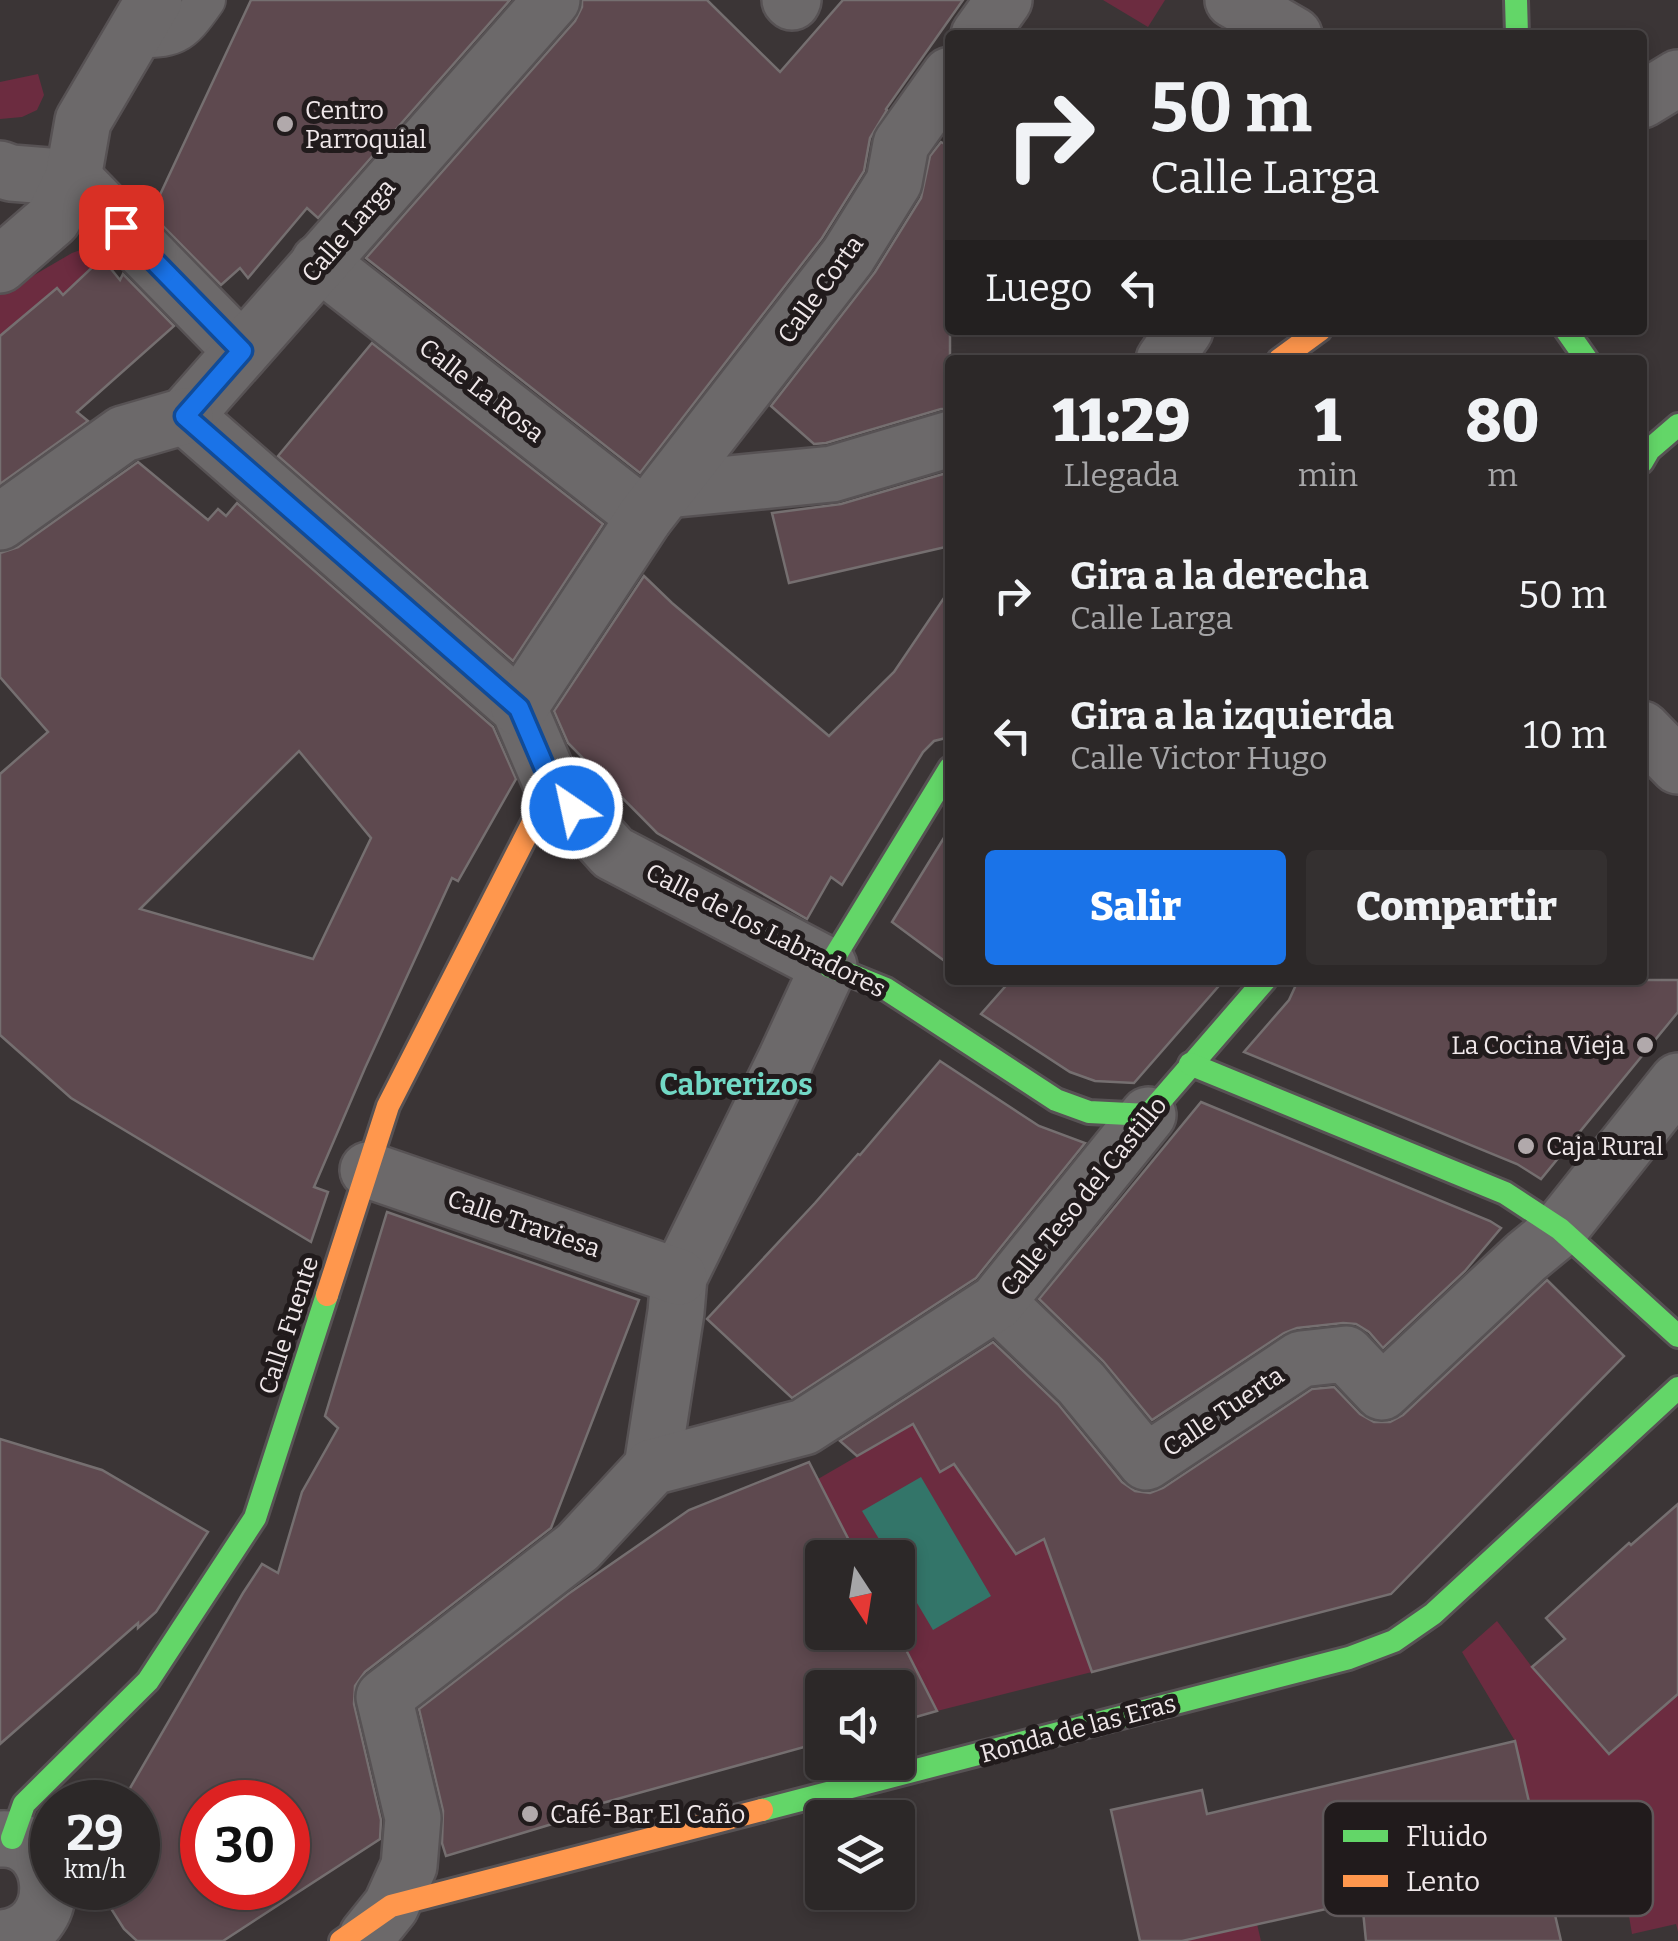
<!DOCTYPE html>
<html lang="es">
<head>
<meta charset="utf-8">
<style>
  body { margin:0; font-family:Bitter,serif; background:#343030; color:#f1f3f6; height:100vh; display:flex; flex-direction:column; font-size:38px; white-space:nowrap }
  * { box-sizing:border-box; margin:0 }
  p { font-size:32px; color:#a6a6a8 }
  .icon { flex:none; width:55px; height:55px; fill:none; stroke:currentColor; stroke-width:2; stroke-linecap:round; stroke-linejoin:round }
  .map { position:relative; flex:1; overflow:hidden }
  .sheet { position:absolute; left:945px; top:355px; width:702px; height:630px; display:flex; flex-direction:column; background:#2c2828; border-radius:10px; box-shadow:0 5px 15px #0003,0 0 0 2px #484445 }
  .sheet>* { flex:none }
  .banner { position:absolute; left:945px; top:30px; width:702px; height:305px; border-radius:10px; box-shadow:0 5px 15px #0003,0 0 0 2px #484445; background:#2c2828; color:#f1f3f6; overflow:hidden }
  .needle { width:65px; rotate:168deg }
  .buttons { position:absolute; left:805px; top:1540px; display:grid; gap:20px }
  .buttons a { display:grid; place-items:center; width:110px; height:110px; border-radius:10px; background:#2c2828; box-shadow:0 5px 15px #0003,0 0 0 2px #484445; font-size:50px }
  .speed { position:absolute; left:30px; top:1780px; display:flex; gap:20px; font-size:50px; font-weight:700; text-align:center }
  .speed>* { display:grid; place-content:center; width:130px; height:130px; border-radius:50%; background:#2c2828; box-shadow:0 5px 15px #0003,0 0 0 2px #484445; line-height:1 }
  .speed small { font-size:25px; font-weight:400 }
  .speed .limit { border:15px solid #d22; background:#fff; color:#111 }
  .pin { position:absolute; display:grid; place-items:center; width:85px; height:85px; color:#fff; margin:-42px; border-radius:20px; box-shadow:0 5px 15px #0006 }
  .me { position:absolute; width:110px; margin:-55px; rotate:326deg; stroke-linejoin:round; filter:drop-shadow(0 0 8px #0008) }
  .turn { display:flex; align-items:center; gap:35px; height:210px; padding:0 40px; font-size:45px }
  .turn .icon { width:130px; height:130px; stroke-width:2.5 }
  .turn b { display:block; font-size:70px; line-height:85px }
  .then { display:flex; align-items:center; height:95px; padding:0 40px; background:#0003; gap:20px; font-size:38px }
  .eta { display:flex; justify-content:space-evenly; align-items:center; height:170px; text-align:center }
  .eta b { font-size:60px; font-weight:800; line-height:70px }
  .primary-button { display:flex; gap:20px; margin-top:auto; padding:20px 40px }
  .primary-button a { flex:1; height:115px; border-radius:10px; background:#1a73e8; color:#fff; font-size:40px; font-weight:800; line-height:115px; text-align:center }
  .primary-button a+a { background:#343030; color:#f1f3f6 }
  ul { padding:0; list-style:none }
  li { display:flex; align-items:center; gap:30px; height:140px; padding:0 40px }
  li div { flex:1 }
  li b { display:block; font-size:38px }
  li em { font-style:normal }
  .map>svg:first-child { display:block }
  .green { fill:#6c2c40 }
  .water { fill:#337569 }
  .building { fill:#5e494f; stroke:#756f70; stroke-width:2.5; fill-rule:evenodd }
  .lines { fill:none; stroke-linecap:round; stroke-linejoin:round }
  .lane-casing { stroke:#575254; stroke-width:42 }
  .street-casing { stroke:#575254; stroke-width:60 }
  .fast-casing { stroke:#575254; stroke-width:28 }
  .slow-casing { stroke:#575254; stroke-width:28 }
  .lane { stroke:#6c696a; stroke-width:38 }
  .street { stroke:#6c696a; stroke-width:55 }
  .fast { stroke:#63d668; stroke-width:22 }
  .slow { stroke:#ff974d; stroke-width:22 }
  .route-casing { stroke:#114b97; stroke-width:25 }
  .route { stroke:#1a73e8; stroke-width:18 }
  .poi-dot { fill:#b1a9ab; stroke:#211b1c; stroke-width:4 }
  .labels { text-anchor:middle; stroke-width:10; stroke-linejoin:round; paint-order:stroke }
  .poi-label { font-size:25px; fill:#f0e8ea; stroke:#211b1c; text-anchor:start }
  .street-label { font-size:25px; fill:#f0e8ea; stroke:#211b1c }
  .quarter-label { font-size:30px; font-weight:bold; fill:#72d8c5; stroke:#211b1c }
  .key { fill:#211b1c; stroke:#5f585a; stroke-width:2.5 }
  .key-label { font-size:28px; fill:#f0e8ea }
</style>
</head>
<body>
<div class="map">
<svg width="1678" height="1941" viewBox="0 0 1678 1941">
  <rect width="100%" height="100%" fill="#3b3536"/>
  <g class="green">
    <polygon points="1103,0 1165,0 1148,27"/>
    <polygon points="38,74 44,95 37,110 22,117 0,119 0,82"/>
    <polygon points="86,248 102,258 63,295 56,288 0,336 0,295 72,253"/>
    <polygon points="913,1424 940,1471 954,1464 1044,1539 1092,1672 937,1711 897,1633 898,1558 858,1557 818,1479"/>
    <polygon points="1497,1621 1532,1667 1609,1754 1678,1694 1678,1932 1676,1924 1632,1934 1622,1874 1437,1913 1542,1858 1515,1741 1462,1652"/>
    <polygon points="1257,1924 1261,1941 1182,1941"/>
  </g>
  <polygon class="water" points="921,1477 991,1596 933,1630 898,1571 898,1558 890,1557 862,1511"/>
  <g class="building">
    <polygon points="251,0 510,0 318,218 307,208 248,278 240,268 221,285 151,214"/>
    <polygon points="582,0 707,0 780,72 843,0 963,0 886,109 887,110 870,138 864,171 822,238 640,473 366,258 575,21 582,7"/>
    <polygon points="941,142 950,147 950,409 941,409 826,443 814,444 771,406 875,272 921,198 930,156"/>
    <polygon points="102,258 120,280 123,274 174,326 77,412 88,421 0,484 0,336 57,288 63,295"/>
    <polygon points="372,343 603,524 513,661 278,456"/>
    <path d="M 138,462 L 208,520 L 218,509 L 226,516 L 237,503 L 493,727 L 516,779 L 458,881 L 452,878 L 365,1068 L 314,1187 L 328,1192 L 311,1242 L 71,1098 L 0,1035 L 0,774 L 48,732 L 0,677 L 0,553 L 18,547 ZM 299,751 L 371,838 L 313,959 L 140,909 Z"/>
    <polygon points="950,472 950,546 789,583 772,513 841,504"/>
    <polygon points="644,576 672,603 829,736 894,672 950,589 950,737 934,741 923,752 842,885 831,877 807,919 657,833 568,743 554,711"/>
    <polygon points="950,828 950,965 892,922"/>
    <polygon points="1011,980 1224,980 1134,1083 1095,1081 1070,1072 981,1014"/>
    <polygon points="1295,980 1678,980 1678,1012 1541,1179 1517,1164 1244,1052 1289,1000 1295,987"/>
    <polygon points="940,1061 1039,1126 1085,1143 976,1278 792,1398 707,1319 815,1203 858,1154 860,1155"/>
    <polygon points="1201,1102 1490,1221 1501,1228 1465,1271 1383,1348 1369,1332 1356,1324 1343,1323 1297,1328 1284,1333 1152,1420 1103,1361 1039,1299"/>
    <path d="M 387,1212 L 639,1300 L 551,1528 L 365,1672 L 355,1686 L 354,1704 L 381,1820 L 380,1839 L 223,1941 L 137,1941 L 124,1929 L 98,1888 L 138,1888 L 138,1802 L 122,1802 L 243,1593 L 262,1564 L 278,1573 L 302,1492 L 338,1428 L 325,1416 ZM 202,1802 L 288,1802 L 288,1888 L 202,1888 Z"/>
    <polygon points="1547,1280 1624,1356 1391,1594 1092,1672 1044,1539 1016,1554 954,1464 940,1472 913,1424 857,1456 840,1441 993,1342 1058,1404 1122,1482 1135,1491 1150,1493 1163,1488 1312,1389 1334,1387 1360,1414 1374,1422 1390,1422 1403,1415"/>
    <polygon points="0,1439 102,1470 208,1532 156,1612 138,1628 138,1623 0,1744"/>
    <polygon points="809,1462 858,1558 822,1558 822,1632 897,1632 937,1711 898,1722 898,1688 822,1688 822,1742 599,1804 602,1809 446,1856 442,1843 443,1811 419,1709 568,1594 689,1510"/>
    <polygon points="1678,1504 1678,1694 1609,1754 1532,1667 1565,1639 1546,1618 1629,1543 1631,1545"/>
    <polygon points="1515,1741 1561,1941 1366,1941 1362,1901 1182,1941 1140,1941 1111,1810 1202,1790 1207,1814"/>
  </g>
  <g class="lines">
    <g class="lane-casing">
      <path id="lane" d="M 130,38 C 175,39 180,37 206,0"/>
    </g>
    <g class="street-casing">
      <g id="street">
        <polyline points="790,0 792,2 793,0"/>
        <polyline points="1233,0 1294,35"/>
        <polyline points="979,35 1004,0"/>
        <polyline points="1642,100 1678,78"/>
        <polyline points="0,169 11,173 73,178 242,351"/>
        <polyline points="319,262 645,517"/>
        <polyline points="0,265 53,219 73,178 83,121 154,0"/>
        <polyline points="1164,360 1185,330"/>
        <polyline points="185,416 519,708 552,785 613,853 829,966 786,1059 679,1277 676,1312 652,1467"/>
        <polyline points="185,416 552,0"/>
        <polyline points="667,490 832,474 950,439"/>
        <polyline points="0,522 123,434 185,416"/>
        <polyline points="519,708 645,517 848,256 894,182 901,144 950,75"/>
        <polyline points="1642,729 1678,766"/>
        <polyline points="368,1170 679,1277"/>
        <polyline points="997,1302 1081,1383 1146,1462 1301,1359 1346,1354 1382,1392 1526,1257 1560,1229 1678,1081"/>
        <path d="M 0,1839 C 59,1835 68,1934 0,1938"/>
        <polyline points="367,1936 391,1906 409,1866 413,1818 384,1697 578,1547 652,1467 804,1427 997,1302 1148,1115"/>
      </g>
    </g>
    <g class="fast-casing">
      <g id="fast">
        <polyline points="1516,0 1517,35"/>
        <polyline points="1566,330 1587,360"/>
        <polyline points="1642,462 1649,450 1678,425"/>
        <polyline points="950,768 829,966 886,989 1056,1100 1089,1112 1148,1115 1265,980"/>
        <polyline points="1190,1064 1505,1193 1560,1229 1678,1336"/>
        <polyline points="762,1810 1349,1658 1394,1641 1433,1614 1678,1388"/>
        <polyline points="12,1838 24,1804 148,1681 255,1518 327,1295"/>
      </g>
    </g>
    <g class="slow-casing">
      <g id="slow">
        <polyline points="1279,360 1320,330"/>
        <polyline points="327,1295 388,1106 552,785"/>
        <polyline points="341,1941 391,1906 762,1810"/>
      </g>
    </g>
    <use href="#lane" class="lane"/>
    <use href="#street" class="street"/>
    <use href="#fast" class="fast"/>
    <use href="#slow" class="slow"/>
  </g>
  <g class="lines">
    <g class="route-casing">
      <polyline id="route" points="121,227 242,351 185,416 519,708 552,785 572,808"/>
    </g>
    <use href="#route" class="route"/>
  </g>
  <g class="poi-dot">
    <circle cx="285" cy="124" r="10"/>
    <circle cx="1645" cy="1045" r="10"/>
    <circle cx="1526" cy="1146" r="10"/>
    <circle cx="530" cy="1814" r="10"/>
  </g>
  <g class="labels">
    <g class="poi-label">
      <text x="305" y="119">Centro<tspan x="305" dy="29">Parroquial</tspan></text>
      <text x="1625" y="1054" text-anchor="end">La Cocina Vieja</text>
      <text x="1546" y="1155">Caja Rural</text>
      <text x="550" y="1823">Café-Bar El Caño</text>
    </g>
    <g class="street-label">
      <text transform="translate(348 230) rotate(-49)" y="9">Calle Larga</text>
      <text transform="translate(820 289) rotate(-54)" y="9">Calle Corta</text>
      <text transform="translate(482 390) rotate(38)" y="9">Calle La Rosa</text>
      <text transform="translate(766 930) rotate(27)" y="9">Calle de los Labradores</text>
      <text transform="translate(1083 1196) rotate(-51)" y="9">Calle Teso del Castillo</text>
      <text transform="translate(524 1223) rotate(19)" y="9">Calle Traviesa</text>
      <text transform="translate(288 1325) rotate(-72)" y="9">Calle Fuente</text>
      <text transform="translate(1223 1411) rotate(-34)" y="9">Calle Tuerta</text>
      <text transform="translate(1078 1728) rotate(-15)" y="9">Ronda de las Eras</text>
    </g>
    <g class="quarter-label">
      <text x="736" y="1095">Cabrerizos</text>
    </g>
  </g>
  <rect x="1323" y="1801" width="330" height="115" rx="15" class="key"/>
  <rect x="1343" y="1830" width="45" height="12" fill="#63d668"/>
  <rect x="1343" y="1875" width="45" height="12" fill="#ff974d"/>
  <g class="key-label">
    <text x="1406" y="1846">Fluido</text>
    <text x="1406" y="1891">Lento</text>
  </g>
</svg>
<div class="buttons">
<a><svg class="needle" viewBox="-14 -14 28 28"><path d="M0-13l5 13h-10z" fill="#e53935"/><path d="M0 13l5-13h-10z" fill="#a6a6a8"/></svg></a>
<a><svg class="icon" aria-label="sound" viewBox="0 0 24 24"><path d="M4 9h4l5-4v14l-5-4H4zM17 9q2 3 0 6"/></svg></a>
<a><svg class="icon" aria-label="layers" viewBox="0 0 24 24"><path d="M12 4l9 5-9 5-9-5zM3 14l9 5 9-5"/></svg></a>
</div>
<div class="speed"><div>29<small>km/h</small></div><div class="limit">30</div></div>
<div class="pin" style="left:121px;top:227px;background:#d93025"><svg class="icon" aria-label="arrive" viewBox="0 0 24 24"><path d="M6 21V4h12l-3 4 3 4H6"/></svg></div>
<svg class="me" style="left:572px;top:808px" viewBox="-20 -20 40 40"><circle r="17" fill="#1a73e8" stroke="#fff" stroke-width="3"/><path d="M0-11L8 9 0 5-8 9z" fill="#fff"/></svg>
<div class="banner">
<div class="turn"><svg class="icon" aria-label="right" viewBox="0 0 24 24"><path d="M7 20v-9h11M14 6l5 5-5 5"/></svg><div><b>50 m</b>Calle Larga</div></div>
<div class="then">Luego<svg class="icon" aria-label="left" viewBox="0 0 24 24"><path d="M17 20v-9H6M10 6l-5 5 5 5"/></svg></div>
</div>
<section class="sheet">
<div class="eta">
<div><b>11:29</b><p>Llegada</p></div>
<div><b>1</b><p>min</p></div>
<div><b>80</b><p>m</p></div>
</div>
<ul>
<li><svg class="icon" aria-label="right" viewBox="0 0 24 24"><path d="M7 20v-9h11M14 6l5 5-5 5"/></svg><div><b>Gira a la derecha</b><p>Calle Larga</p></div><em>50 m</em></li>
<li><svg class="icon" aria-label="left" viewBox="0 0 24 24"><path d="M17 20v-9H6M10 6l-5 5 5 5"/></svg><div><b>Gira a la izquierda</b><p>Calle Victor Hugo</p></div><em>10 m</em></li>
</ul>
<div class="primary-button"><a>Salir</a><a>Compartir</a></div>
</section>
</div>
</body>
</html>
